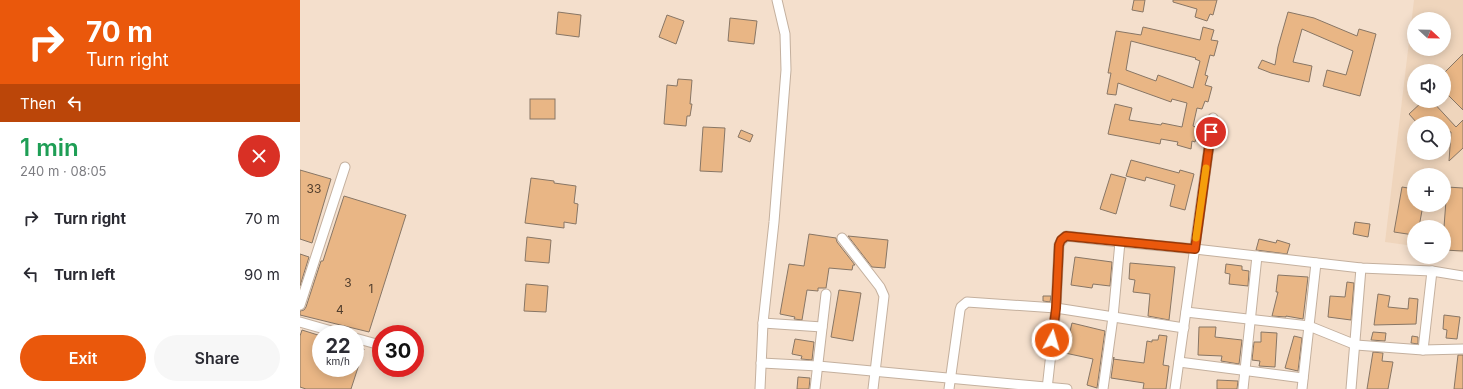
<!DOCTYPE html>
<html lang="en">
<head>
<meta charset="utf-8">
<style>
  body { margin:0; font-family:Inter,sans-serif; background:#f7f7f7; color:#2b2b33; height:100vh; display:flex; flex-direction:column; font-size:15px; white-space:nowrap }
  * { box-sizing:border-box; margin:0 }
  p { font-size:13px; color:#7c7c81 }
  .icon { flex:none; width:22px; height:22px; fill:none; stroke:currentColor; stroke-width:2; stroke-linecap:round; stroke-linejoin:round }
  .map { position:relative; flex:1; overflow:hidden }
  .details { display:flex; flex-direction:column; background:#fff; width:300px }
  .details>* { flex:none }
  .guide { background:#ea580c; color:#fff; overflow:hidden }
  .needle { width:26px; rotate:112deg }
  .tools { position:absolute; left:1107px; top:12px; display:grid; gap:8px }
  .tools a { display:grid; place-items:center; width:44px; height:44px; border-radius:50%; background:#fff; box-shadow:0 2px 10px #0003; font-size:20px }
  .speed { position:absolute; left:12px; top:325px; display:flex; gap:8px; font-size:20px; font-weight:700; text-align:center }
  .speed>* { display:grid; place-content:center; width:52px; height:52px; border-radius:50%; background:#fff; box-shadow:0 2px 10px #0003; line-height:1 }
  .speed small { font-size:10px; font-weight:400 }
  .speed .limit { border:6px solid #d22; background:#fff; color:#111 }
  .pin { position:absolute; display:grid; place-items:center; width:34px; height:34px; color:#fff; margin:-17px; border:2px solid #fff; border-radius:50%; box-shadow:0 1px 4px #0007 }
  .me { position:absolute; width:44px; margin:-22px; rotate:6deg; stroke-linejoin:round; filter:drop-shadow(0 0 3px #0008) }
  .turn { display:flex; align-items:center; gap:14px; height:84px; padding:0 20px; font-size:18px }
  .turn .icon { width:52px; height:52px; stroke-width:2.5 }
  .turn b { display:block; font-size:28px; line-height:34px }
  .then { display:flex; align-items:center; height:38px; padding:0 20px; background:#0003; gap:8px; font-size:15px }
  .round { display:grid; place-items:center; flex:none; width:42px; height:42px; border-radius:21px; background:#f7f7f7 }
  .headline { display:flex; align-items:center; justify-content:space-between; height:68px; padding:0 20px }
  h1 { font-size:24px; font-weight:600; line-height:30px; color:#1e9e55 }
  .action { display:flex; gap:8px; margin-top:auto; padding:8px 20px }
  .action a { flex:1; height:46px; border-radius:24px; background:#ea580c; color:#fff; font-size:16px; font-weight:600; line-height:46px; text-align:center }
  .action a+a { background:#f7f7f7; color:#2b2b33 }
  ul { padding:0; list-style:none }
  li { display:flex; align-items:center; gap:12px; height:56px; padding:0 20px }
  li div { flex:1 }
  li b { display:block; font-size:15px }
  li em { font-style:normal }
  main { display:flex; flex:1; min-height:0 }
  .map>svg:first-child { display:block }
  .built { fill:#efd5bc; fill-rule:evenodd }
  .building { fill:#e9b685; stroke:#887665; fill-rule:evenodd }
  .lines { fill:none; stroke-linecap:round; stroke-linejoin:round }
  .street-casing { stroke:#c4b09e; stroke-width:11 }
  .street { stroke:#fff; stroke-width:9 }
  .route-casing { stroke:#983908; stroke-width:10 }
  .route { stroke:#ea580c; stroke-width:7 }
  .slow { stroke:#f59e0b; stroke-width:7 }
  .labels { text-anchor:middle; stroke-width:3; stroke-linejoin:round; paint-order:stroke }
  .number-label { font-size:12px; fill:#513e2d }
</style>
</head>
<body>
<main>
<section class="details">
<div class="guide">
<div class="turn"><svg class="icon" aria-label="right" viewBox="0 0 24 24"><path d="M7 20v-9h11M14 6l5 5-5 5"/></svg><div><b>70 m</b>Turn right</div></div>
<div class="then">Then<svg class="icon" aria-label="left" viewBox="0 0 24 24"><path d="M17 20v-9H6M10 6l-5 5 5 5"/></svg></div>
</div>
<div class="headline"><div><h1>1 min</h1><p>240 m · 08:05</p></div><a class="round" style="background:#d93025;color:#fff"><svg class="icon" aria-label="close" viewBox="0 0 24 24"><path d="M6 6l12 12M18 6L6 18"/></svg></a></div>
<ul>
<li><svg class="icon" aria-label="right" viewBox="0 0 24 24"><path d="M7 20v-9h11M14 6l5 5-5 5"/></svg><div><b>Turn right</b></div><em>70 m</em></li>
<li><svg class="icon" aria-label="left" viewBox="0 0 24 24"><path d="M17 20v-9H6M10 6l-5 5 5 5"/></svg><div><b>Turn left</b></div><em>90 m</em></li>
</ul>
<div class="action"><a>Exit</a><a>Share</a></div>
</section>
<div class="map">
<svg width="1163" height="389" viewBox="0 0 1163 389">
  <rect width="100%" height="100%" fill="#f4dfcc"/>
  <path class="built" d="M 1114,0 L 1163,0 L 1163,253 L 1144,250 L 1144,227 L 1114,227 L 1114,246 L 1085,242 ZM 1114,19 L 1144,19 L 1144,49 L 1114,49 ZM 1114,71 L 1144,71 L 1144,101 L 1114,101 ZM 1114,123 L 1144,123 L 1144,153 L 1114,153 ZM 1114,175 L 1144,175 L 1144,205 L 1114,205 Z"/>
  <g class="building">
    <polygon points="834,0 845,0 843,12 832,10"/>
    <polygon points="873,0 917,0 913,15 910,14 907,21 895,17 897,9 873,2"/>
    <polygon points="258,12 281,15 279,37 256,34"/>
    <polygon points="988,12 1014,18 1057,36 1059,29 1076,34 1060,96 1023,86 1027,70 1046,75 1053,51 1002,29 993,62 1012,66 1009,82 971,73 958,68 962,60 975,65 978,47"/>
    <polygon points="367,15 384,21 376,44 359,37"/>
    <polygon points="430,18 457,21 454,44 428,41"/>
    <path d="M 843,27 L 900,40 L 903,27 L 914,30 L 911,40 L 918,41 L 914,56 L 910,55 L 905,75 L 908,76 L 905,85 L 912,87 L 908,102 L 905,101 L 902,109 L 897,108 L 893,126 L 899,128 L 895,142 L 892,141 L 891,149 L 877,145 L 878,142 L 861,139 L 860,144 L 808,134 L 815,104 L 832,108 L 829,120 L 861,125 L 862,123 L 882,127 L 887,103 L 872,99 L 871,102 L 818,83 L 816,95 L 807,94 L 811,73 L 808,73 L 816,31 L 841,35 ZM 831,41 L 896,58 L 895,59 L 900,61 L 893,88 L 858,75 L 856,81 L 826,70 Z"/>
    <polygon points="1163,54 1163,110 1144,91 1144,73"/>
    <polygon points="378,79 392,80 390,104 392,104 390,116 387,116 386,126 364,124 367,85 377,86"/>
    <rect x="230" y="99" width="25" height="20"/>
    <polygon points="1123,101 1132,101 1156,127 1163,120 1163,148 1149,161 1151,132 1144,131 1144,123 1117,123 1109,114"/>
    <polygon points="403,127 425,128 422,172 400,171"/>
    <polygon points="441,130 453,135 450,142 438,137"/>
    <polygon points="831,160 879,173 880,170 894,174 885,210 870,206 875,185 846,177 845,181 826,176"/>
    <polygon points="0,170 31,179 12,243 0,239"/>
    <polygon points="811,174 826,178 816,214 800,209"/>
    <polygon points="231,178 254,181 254,183 276,186 274,203 278,204 276,224 264,222 264,228 225,223"/>
    <polygon points="1102,187 1114,189 1114,205 1123,205 1119,227 1114,227 1114,235 1094,232"/>
    <polygon points="1147,187 1163,188 1163,251 1144,250 1144,227"/>
    <polygon points="44,196 106,215 69,332 0,315 0,311 4,310 6,307 21,261 23,261"/>
    <polygon points="1055,222 1070,224 1068,237 1053,234"/>
    <polygon points="509,234 536,238 537,242 555,265 553,265 552,270 529,268 526,288 518,288 518,291 507,290 502,320 494,319 495,317 480,314 489,264 504,266"/>
    <polygon points="548,236 588,240 585,268 572,267"/>
    <polygon points="227,237 251,240 249,263 225,261"/>
    <polygon points="959,239 976,243 977,240 990,244 987,254 956,250"/>
    <polygon points="0,254 9,257 0,286"/>
    <polygon points="775,257 812,262 810,286 793,284 792,288 771,285"/>
    <polygon points="830,263 875,267 869,320 848,316 850,294 833,292 835,280 829,279"/>
    <polygon points="926,264 942,266 942,270 949,271 948,286 929,284 930,274 925,273"/>
    <polygon points="978,275 1008,277 1003,319 986,316 986,317 972,316 978,292 976,292"/>
    <polygon points="1047,282 1054,283 1051,320 1028,317 1030,296 1045,297"/>
    <polygon points="226,284 248,286 246,312 224,311"/>
    <polygon points="539,290 561,293 553,341 531,337"/>
    <polygon points="1078,294 1090,296 1088,307 1108,309 1109,298 1118,299 1116,324 1074,325"/>
    <polygon points="743,296 751,296 750,302 743,301"/>
    <polygon points="1144,315 1160,317 1157,339 1146,338 1147,330 1143,329"/>
    <polygon points="772,323 805,331 797,388 787,385 793,359 765,353"/>
    <polygon points="899,327 916,327 915,337 942,340 939,364 921,361 922,356 898,355"/>
    <polygon points="2,330 21,336 21,368 55,368 55,346 64,349 51,389 6,389 0,387 0,336"/>
    <polygon points="961,332 977,333 975,367 959,366 960,361 952,360 954,342 961,342"/>
    <polygon points="1073,332 1086,333 1085,341 1071,340"/>
    <polygon points="859,335 867,336 863,365 869,366 866,389 843,389 844,383 811,378 814,357 813,359 844,363 847,341 852,342 852,340 858,340"/>
    <polygon points="994,336 1002,338 998,371 985,368"/>
    <polygon points="1112,336 1118,337 1118,344 1111,343"/>
    <polygon points="495,339 514,342 512,360 501,359 502,356 492,354"/>
    <polygon points="1073,352 1083,353 1082,361 1093,362 1088,389 1067,389"/>
    <polygon points="1158,355 1163,355 1163,389 1154,389"/>
    <polygon points="498,377 510,378 509,389 497,389"/>
    <polygon points="917,380 938,381 937,389 917,389"/>
  </g>
  <g class="lines">
    <g class="street-casing">
      <g id="street">
        <polyline points="542,238 580,287 584,296 573,389"/>
        <polyline points="0,305 45,167"/>
        <polyline points="886,312 1009,326 1056,345 1123,350 1163,349"/>
        <polyline points="0,322 42,334"/>
        <polyline points="463,323 522,327"/>
        <polyline points="55,338 73,343"/>
        <polyline points="1123,350 1132,271"/>
        <polyline points="879,362 1003,378"/>
        <polyline points="461,363 518,366 767,389"/>
        <polyline points="460,389 463,323 474,222 486,70 485,34 477,0"/>
        <polyline points="515,389 526,294"/>
        <polyline points="649,389 660,310 661,307 667,302 756,308 884,328"/>
        <polyline points="747,389 756,308 759,245 761,241 766,236 820,242 895,249 1061,268 1132,271 1163,276"/>
        <polyline points="803,389 813,317 820,242"/>
        <polyline points="875,389 913,118"/>
        <polyline points="943,389 957,256"/>
        <polyline points="1002,389 1016,263"/>
        <polyline points="1051,389 1061,268"/>
      </g>
    </g>
    <use href="#street" class="street"/>
  </g>
  <g class="lines">
    <g class="route-casing">
      <polyline id="route" points="752,340 756,308 759,245 761,240 766,236 895,249 911,132"/>
    </g>
    <use href="#route" class="route"/>
    <polyline class="slow" points="896,238 906,168"/>
  </g>
  <g class="labels">
    <g class="number-label">
      <text x="14" y="193">33</text>
      <text x="48" y="287">3</text>
      <text x="71" y="293">1</text>
      <text x="40" y="314">4</text>
    </g>
  </g>
</svg>
<div class="tools">
<a><svg class="needle" viewBox="-14 -14 28 28"><path d="M0-13l5 13h-10z" fill="#e53935"/><path d="M0 13l5-13h-10z" fill="#7c7c81"/></svg></a>
<a><svg class="icon" aria-label="sound" viewBox="0 0 24 24"><path d="M4 9h4l5-4v14l-5-4H4zM17 9q2 3 0 6"/></svg></a>
<a><svg class="icon" aria-label="search" viewBox="0 0 24 24"><circle cx="10" cy="10" r="6"/><path d="M15 15l6 6"/></svg></a>
<a>+</a>
<a>−</a>
</div>
<div class="speed"><div>22<small>km/h</small></div><div class="limit">30</div></div>
<div class="pin" style="left:911px;top:132px;background:#d93025"><svg class="icon" aria-label="arrive" viewBox="0 0 24 24"><path d="M6 21V4h12l-3 4 3 4H6"/></svg></div>
<svg class="me" style="left:752px;top:340px" viewBox="-20 -20 40 40"><circle r="17" fill="#ea580c" stroke="#fff" stroke-width="3"/><path d="M0-11L8 9 0 5-8 9z" fill="#fff"/></svg>
</div>
</main>
</body>
</html>
